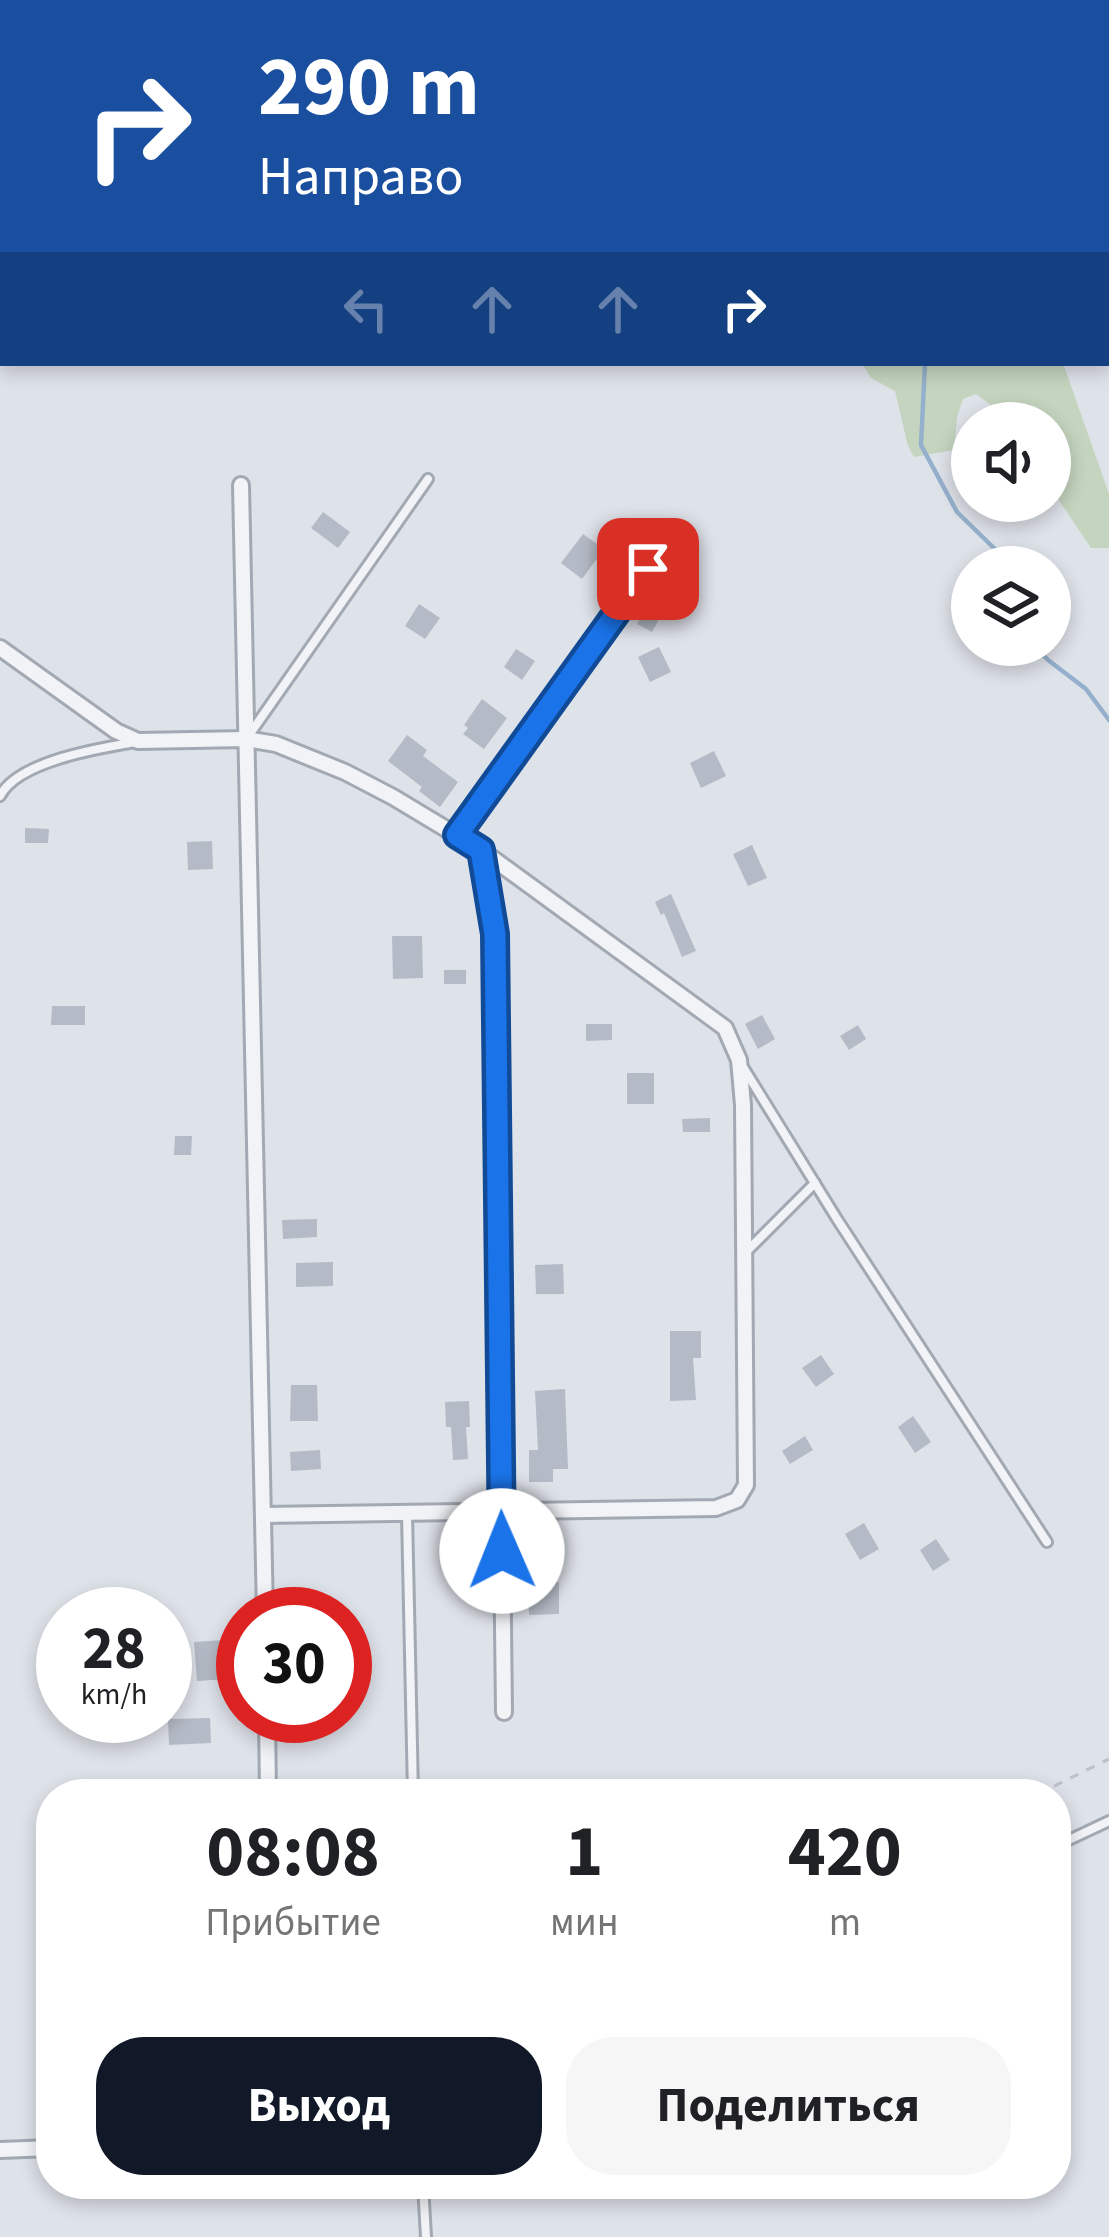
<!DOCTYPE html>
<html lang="ru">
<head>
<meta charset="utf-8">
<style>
  body { margin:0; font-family:"Source Sans 3",sans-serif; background:#f6f6f6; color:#202124; height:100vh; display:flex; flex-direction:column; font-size:45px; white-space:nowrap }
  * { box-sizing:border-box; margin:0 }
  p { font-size:39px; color:#757577 }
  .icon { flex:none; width:66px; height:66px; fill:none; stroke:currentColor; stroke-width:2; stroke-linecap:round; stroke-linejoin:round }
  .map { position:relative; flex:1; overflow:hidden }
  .panel { position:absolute; left:36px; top:1779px; width:1035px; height:420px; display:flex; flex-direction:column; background:#fff; border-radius:48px; box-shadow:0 6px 18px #0003 }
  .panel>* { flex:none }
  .top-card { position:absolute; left:0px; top:0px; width:1110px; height:366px; box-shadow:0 6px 18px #0003; background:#1a4fa0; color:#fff; overflow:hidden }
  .fabs { position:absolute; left:951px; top:402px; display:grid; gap:24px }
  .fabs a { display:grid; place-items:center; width:120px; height:120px; border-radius:50%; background:#fff; box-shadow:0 6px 18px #0003; font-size:60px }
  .speed { position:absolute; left:36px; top:1587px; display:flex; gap:24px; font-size:60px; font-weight:700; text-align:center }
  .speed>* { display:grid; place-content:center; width:156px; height:156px; border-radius:50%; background:#fff; box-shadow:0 6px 18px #0003; line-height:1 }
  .speed small { font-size:30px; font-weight:400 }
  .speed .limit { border:18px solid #d22; background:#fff; color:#111 }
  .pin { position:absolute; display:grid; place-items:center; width:102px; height:102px; color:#fff; margin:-51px; border-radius:24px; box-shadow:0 6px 18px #0006 }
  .me { position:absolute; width:132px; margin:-66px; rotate:359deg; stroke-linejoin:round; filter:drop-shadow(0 0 9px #0008) }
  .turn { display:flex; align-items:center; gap:42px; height:252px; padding:0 60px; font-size:54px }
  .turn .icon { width:156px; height:156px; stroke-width:2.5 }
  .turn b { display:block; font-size:84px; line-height:102px }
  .lanes { display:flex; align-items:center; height:114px; padding:0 60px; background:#0003; justify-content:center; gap:60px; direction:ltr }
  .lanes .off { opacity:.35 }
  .eta { display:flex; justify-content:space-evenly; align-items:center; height:204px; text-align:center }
  .eta b { font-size:72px; font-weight:700; line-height:84px }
  .primary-button { display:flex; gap:24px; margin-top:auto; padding:24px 60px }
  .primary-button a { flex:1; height:138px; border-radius:48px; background:#111827; color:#fff; font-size:48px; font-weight:700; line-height:138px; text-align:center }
  .primary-button a+a { background:#f6f6f6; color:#202124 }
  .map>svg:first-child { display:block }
  .green { fill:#c4d4be }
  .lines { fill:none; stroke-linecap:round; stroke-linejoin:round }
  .stream { stroke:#95b0cc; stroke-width:4.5 }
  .building { fill:#b5bbc6 }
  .service-casing { stroke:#a3a9b3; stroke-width:14 }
  .minor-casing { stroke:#a3a9b3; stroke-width:20 }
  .path { stroke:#bcc0c8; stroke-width:3; stroke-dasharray:9 9; stroke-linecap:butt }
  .service { stroke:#f1f3f7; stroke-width:8 }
  .minor { stroke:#f1f3f7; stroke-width:14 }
  .route-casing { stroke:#114b97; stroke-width:30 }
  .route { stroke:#1a73e8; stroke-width:21 }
</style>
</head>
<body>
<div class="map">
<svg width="1109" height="2237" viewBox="0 0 1109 2237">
  <rect width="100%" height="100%" fill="#dee2e9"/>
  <g class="green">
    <polygon points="0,0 651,0 651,3 3,3 3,317 0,317"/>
    <polygon points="862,363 1063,363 1109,494 1109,548 1091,548 1050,487 1050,423 1006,423 999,411 976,394 963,399 957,417 954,450 914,457 908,446 895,391 871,378"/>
  </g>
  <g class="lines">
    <g class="stream">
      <polyline points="925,363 921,445 957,512 999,553 1003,567"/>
      <polyline points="1033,645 1048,660 1086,689 1109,720"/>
    </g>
  </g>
  <g class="building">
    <polygon points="323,512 350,532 338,548 311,528"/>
    <polygon points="583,534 604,549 582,579 561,563"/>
    <polygon points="649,602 664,610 652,632 637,624"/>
    <polygon points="419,604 440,618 425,639 405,626"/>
    <polygon points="659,647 671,672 650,682 638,657"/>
    <polygon points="516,649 535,661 522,680 504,667"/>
    <polygon points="482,699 507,718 484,749 463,734 468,728 464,725"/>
    <polygon points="407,735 427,750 423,756 458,782 440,807 419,791 422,787 388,761"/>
    <polygon points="714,751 726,776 701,788 690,763"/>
    <polygon points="25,828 49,829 48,843 25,843"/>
    <polygon points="212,841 213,869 188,870 187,842"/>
    <polygon points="752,845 767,878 748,886 733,854"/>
    <polygon points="671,894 696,951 682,957 664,913 661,915 655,902"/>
    <polygon points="392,936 422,936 423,978 393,979"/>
    <rect x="444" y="970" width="22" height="14"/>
    <polygon points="52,1006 85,1006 85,1025 51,1025"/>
    <polygon points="762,1015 775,1039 758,1049 745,1024"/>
    <polygon points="586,1024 612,1024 612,1040 586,1041"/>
    <polygon points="858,1025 866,1039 849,1050 840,1036"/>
    <rect x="627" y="1073" width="27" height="31"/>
    <polygon points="710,1118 710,1132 683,1132 682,1119"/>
    <polygon points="175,1136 192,1136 191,1155 174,1155"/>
    <polygon points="317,1219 317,1237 283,1239 282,1220"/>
    <polygon points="333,1262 333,1286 296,1287 296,1263"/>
    <polygon points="563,1264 564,1294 536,1294 535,1265"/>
    <polygon points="670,1331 701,1331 701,1358 693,1358 696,1400 670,1401"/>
    <polygon points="821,1355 834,1374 816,1387 802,1368"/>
    <polygon points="291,1385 317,1385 318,1421 290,1421"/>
    <polygon points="565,1389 568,1469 553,1469 553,1482 529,1482 529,1450 538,1450 535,1391"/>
    <polygon points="469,1401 470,1427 466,1427 468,1459 453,1460 451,1427 446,1427 445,1402"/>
    <polygon points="913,1416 931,1442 915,1453 898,1427"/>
    <polygon points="805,1436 813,1450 790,1464 782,1451"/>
    <polygon points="320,1450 321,1469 291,1471 290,1452"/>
    <polygon points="864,1523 879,1549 860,1560 845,1534"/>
    <polygon points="936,1539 950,1560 933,1571 920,1550"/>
    <polygon points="559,1582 559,1614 529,1615 528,1583"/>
    <polygon points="224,1640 227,1679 197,1681 194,1642"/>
    <polygon points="210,1718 211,1743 169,1745 168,1719"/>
  </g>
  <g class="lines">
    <g class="service-casing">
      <g id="service">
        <polyline points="247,738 428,479"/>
        <path d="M 0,796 C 18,761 100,748 136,742"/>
        <polyline points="457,835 648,569"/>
        <polyline points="743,1067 837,1219 1047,1542"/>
        <polyline points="744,1254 815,1183"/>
        <polyline points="407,1514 413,1794"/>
        <polyline points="1056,1846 1109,1821"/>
        <polyline points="423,2184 426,2237"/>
      </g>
    </g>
    <g class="minor-casing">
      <g id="minor">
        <polyline points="56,0 57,3"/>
        <polyline points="251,0 252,3"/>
        <polyline points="449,0 451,3"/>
        <polyline points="625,3 625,0"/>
        <polyline points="241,485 265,1614"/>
        <polyline points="0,648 116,731 138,741 246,739 276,744 345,772 393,797 481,850 725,1028 739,1060 743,1105 746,1485 737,1500 716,1508 263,1515"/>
        <polyline points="481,850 495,934 504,1712"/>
        <polyline points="267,1716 268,1794"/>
        <polyline points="0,2150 51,2148"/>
      </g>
    </g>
    <g class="path">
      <polyline points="1107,235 1109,235"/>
      <polyline points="0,329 3,329"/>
      <polyline points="1038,1794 1109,1759"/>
    </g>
    <use href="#service" class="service"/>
    <use href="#minor" class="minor"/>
  </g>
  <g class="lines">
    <g class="route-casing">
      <polyline id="route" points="502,1551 495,934 481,850 457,835 648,569"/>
    </g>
    <use href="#route" class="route"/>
  </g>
</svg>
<div class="fabs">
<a><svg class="icon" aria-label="sound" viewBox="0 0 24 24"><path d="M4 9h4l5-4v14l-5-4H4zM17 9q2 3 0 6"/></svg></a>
<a><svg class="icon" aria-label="layers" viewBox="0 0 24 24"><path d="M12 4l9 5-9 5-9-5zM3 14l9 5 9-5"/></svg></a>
</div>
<div class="speed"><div>28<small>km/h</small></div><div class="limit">30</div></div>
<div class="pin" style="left:648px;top:569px;background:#d93025"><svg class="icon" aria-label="arrive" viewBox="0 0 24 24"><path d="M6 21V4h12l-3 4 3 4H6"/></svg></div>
<svg class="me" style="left:502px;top:1551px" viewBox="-20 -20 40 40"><circle r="19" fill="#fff"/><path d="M0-13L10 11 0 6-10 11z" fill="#1a73e8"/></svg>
<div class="top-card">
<div class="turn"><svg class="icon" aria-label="right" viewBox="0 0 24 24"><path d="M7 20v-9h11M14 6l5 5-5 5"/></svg><div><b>290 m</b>Направо</div></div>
<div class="lanes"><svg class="icon off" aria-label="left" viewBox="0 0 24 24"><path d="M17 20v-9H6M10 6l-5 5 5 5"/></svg><svg class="icon off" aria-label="ahead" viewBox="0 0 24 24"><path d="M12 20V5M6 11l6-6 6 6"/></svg><svg class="icon off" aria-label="ahead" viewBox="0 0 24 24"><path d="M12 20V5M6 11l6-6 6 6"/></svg><svg class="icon" aria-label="right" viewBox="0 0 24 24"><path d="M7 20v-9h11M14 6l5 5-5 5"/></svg></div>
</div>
<section class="panel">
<div class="eta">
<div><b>08:08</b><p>Прибытие</p></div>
<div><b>1</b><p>мин</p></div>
<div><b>420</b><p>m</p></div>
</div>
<div class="primary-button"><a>Выход</a><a>Поделиться</a></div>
</section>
</div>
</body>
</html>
